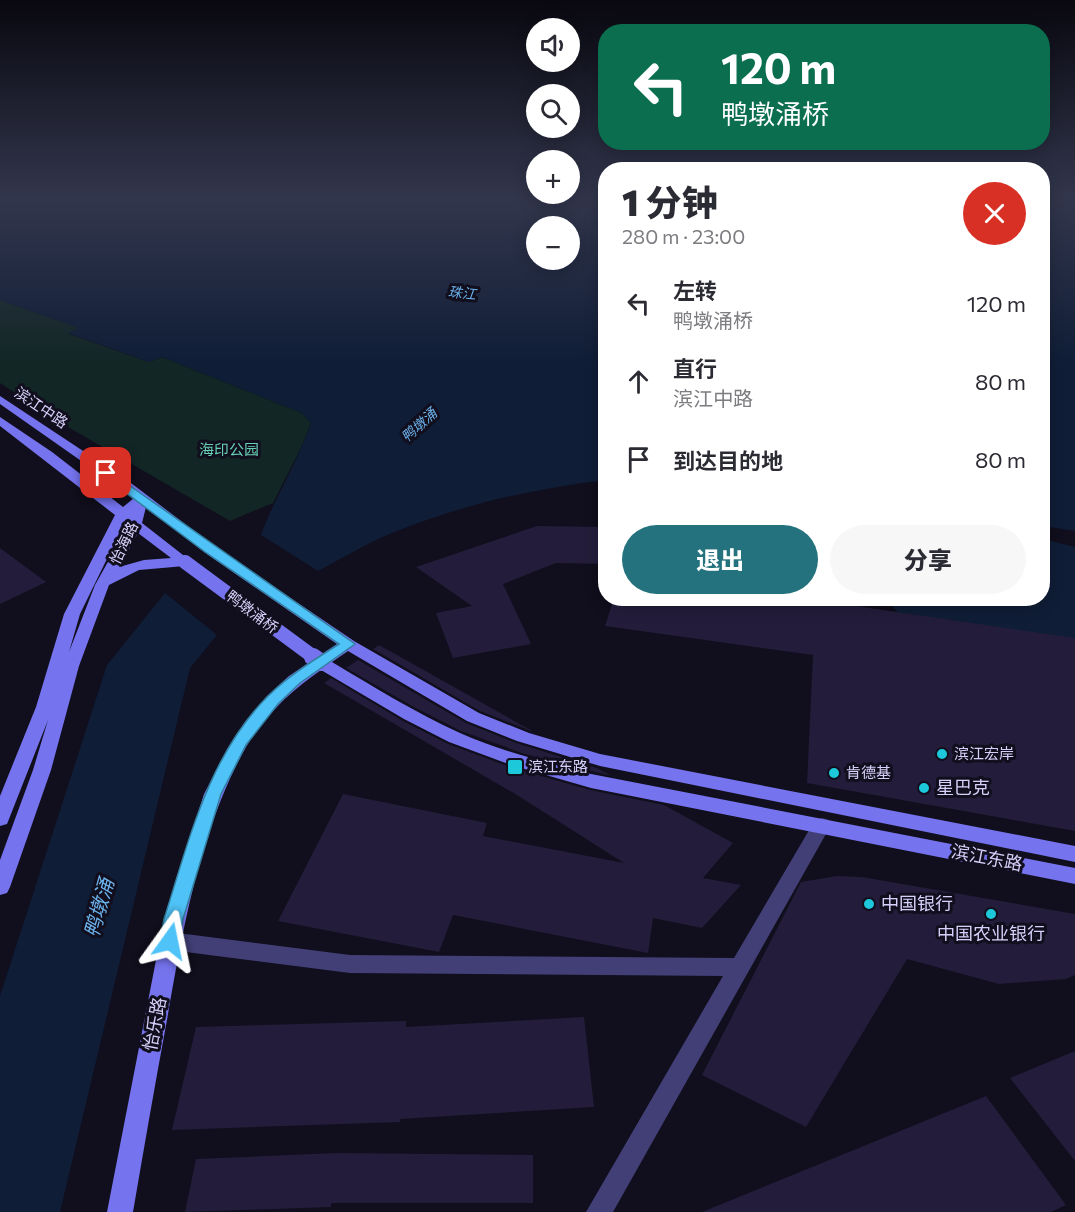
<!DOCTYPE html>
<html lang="zh">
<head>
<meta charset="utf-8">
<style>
  body { margin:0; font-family:Commissioner,"Noto Sans SC",sans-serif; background:#f7f7f7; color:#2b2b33; height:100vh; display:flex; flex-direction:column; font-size:22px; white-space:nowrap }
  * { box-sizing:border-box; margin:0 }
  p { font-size:20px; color:#7c7c81 }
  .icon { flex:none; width:33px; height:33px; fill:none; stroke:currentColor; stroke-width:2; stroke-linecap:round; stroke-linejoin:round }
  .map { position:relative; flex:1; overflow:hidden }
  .sheet { position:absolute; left:598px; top:162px; width:452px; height:444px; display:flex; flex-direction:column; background:#fff; border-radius:24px; box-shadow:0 3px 15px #0003 }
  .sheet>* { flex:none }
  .hud { position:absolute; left:598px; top:24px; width:452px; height:126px; border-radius:24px; box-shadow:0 3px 15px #0003; background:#0b6e4f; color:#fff; overflow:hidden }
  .buttons { position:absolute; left:526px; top:18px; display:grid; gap:12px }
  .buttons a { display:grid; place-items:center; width:54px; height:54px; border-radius:50%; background:#fff; box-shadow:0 3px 15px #0003; font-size:30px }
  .pin { position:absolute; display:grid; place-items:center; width:51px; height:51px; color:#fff; margin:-26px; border-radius:12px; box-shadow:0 3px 9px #0006 }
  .me { position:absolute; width:66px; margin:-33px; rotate:12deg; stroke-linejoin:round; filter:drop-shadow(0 0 4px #0008) }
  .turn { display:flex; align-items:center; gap:21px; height:126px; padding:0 24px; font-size:27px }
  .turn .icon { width:78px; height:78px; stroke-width:2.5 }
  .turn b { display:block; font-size:42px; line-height:51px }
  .round { display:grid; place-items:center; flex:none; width:63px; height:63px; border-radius:32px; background:#f7f7f7 }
  .overview { display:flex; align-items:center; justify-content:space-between; height:102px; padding:0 24px }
  h1 { font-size:36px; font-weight:800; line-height:45px }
  .action { display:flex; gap:12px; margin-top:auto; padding:12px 24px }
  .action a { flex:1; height:69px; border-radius:36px; background:#24727e; color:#fff; font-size:24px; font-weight:800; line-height:69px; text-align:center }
  .action a+a { background:#f7f7f7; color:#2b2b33 }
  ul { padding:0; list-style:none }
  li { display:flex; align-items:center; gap:18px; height:78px; padding:0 24px }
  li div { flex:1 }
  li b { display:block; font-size:22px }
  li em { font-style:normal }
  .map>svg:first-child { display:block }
  .green { fill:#122625 }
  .water { fill:#0f1d36; fill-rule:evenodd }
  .building { fill:#231d3b }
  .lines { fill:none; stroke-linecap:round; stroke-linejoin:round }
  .street { fill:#413f76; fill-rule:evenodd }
  .secondary { fill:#7573ed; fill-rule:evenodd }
  .secondary-bridge-far1 { stroke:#7573ed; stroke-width:14 }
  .secondary-bridge { stroke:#7573ed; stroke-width:18 }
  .route { fill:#4fc3f7; stroke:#337fa1; stroke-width:1.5 }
  .poi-dot { fill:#1cc8d9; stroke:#110e1d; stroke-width:2 }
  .labels { text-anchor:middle; stroke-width:6; stroke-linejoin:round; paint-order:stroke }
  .far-water-label { font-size:14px; font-style:italic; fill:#6cb2ec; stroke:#110e1d }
  .street-label { font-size:15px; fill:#d5d0f9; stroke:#110e1d }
  .park-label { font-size:15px; fill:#67cfb4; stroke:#110e1d }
  .poi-label { font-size:15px; fill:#d5d0f9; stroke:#110e1d; text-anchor:start }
  .near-poi-label { font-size:18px; fill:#d5d0f9; stroke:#110e1d; text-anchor:start }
  .near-street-label { font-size:18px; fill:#d5d0f9; stroke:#110e1d }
  .near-water-label { font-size:20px; font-style:italic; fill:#6cb2ec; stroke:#110e1d }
</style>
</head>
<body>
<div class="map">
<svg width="1075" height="1212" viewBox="0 0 1075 1212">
  <rect width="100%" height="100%" fill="#110e1d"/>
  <polygon class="green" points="0,300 80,328 69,334 149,362 162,357 302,413 311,423 301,448 273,503 230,521 56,420 0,383"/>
  <g class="water">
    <path d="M 0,196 L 606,196 L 606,480 C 532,489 461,505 392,533 C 367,543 343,558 318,571 L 261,535 C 275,496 298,462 311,423 L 302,413 L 162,357 L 149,362 L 68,333 L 79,328 L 0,300 ZM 570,226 L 570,260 L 537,260 L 537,226 Z"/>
    <polygon points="1043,200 1075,202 1075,531 1043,526"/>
    <polygon points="1043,539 1075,547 1075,665 899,614 886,599 1042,598"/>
    <polygon points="165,593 217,635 190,668 60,1212 0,1212 0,996 107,665"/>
  </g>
  <g class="building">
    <polygon points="537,526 606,527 606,564 556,563 503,584 531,644 453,658 436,613 472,606 416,567"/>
    <polygon points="0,548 46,582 0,604"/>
    <polygon points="614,598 801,598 1075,638 1075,831 807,783 813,655 605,626"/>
    <polygon points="379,645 397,655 534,732 480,711 373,649"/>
    <polygon points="358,660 466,723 516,743 597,768 612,776 525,754 461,731 412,706 346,668"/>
    <polygon points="331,678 403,721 448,744 510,767 590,790 664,805 733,843 703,878 741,885 702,928 653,918 648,953 453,915 439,952 278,921 343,794 487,823 483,836 624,863 517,795 324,683"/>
    <polygon points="837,876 862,877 1075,914 1075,975 1066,979 999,984 907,959 806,1127 702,1075 801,882"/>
    <polygon points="584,1017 594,1107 400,1119 400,1122 172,1130 196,1027 406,1021 406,1027"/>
    <polygon points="1075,1051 1075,1161 1010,1078"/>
    <polygon points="986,1096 1066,1205 1051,1212 702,1212"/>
    <polygon points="336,1153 533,1155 533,1203 331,1203 331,1207 185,1212 196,1159"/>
  </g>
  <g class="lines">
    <polygon class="street" points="822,818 829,820 831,825 613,1212 586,1212 723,976 350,973 170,950 163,947 160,941 163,935 170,932 350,955 734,958 815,820"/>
    <path class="secondary" d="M 0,396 L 127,480 L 214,546 L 354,641 L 479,713 L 529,733 L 600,754 L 1075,846 L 1075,862 L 600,766 L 517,741 L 467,721 L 348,651 L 332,662 C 374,687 416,713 460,733 C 502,752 547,762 591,774 L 1075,868 L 1075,884 L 591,788 L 511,765 L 449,742 L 404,719 L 321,670 C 292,690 264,716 246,747 C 200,829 183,928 167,1020 C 155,1084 144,1148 133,1212 L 107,1212 L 164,919 L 204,794 L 234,738 L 266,697 L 289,676 L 337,644 L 204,552 L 146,507 L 142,523 L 192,562 L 185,566 L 139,570 L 109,585 L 79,666 L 51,770 L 10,887 L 7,893 L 0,895 L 0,860 L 33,770 L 48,720 L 9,819 L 7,824 L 0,826 L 0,796 L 36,707 L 64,614 L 115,515 L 0,426 L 0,417 L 52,452 L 123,507 L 134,498 L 0,404 ZM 125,522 L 128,526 L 95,585 L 69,652 L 80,614 ZM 138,533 L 171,558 L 144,560 L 119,567 Z"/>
    <polyline class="secondary-bridge-far1" points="185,562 315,658"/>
    <polyline class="secondary-bridge" points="313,657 320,662"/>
  </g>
  <linearGradient id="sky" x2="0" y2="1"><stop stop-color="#090810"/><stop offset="0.54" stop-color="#32364c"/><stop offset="1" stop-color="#32364c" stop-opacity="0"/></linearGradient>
  <rect width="1075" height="366" fill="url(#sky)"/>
  <path class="route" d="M 106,469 L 355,644 L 300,683 L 278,704 L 246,745 L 221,794 L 183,919 L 177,946 L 170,949 L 163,946 L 160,941 L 164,919 C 189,841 208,756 268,696 C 289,675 314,660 339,644 L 205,552 L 102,475 L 102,470 Z"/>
  <g class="poi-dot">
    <circle cx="942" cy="754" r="6"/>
    <rect x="507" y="759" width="16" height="16" rx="3"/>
    <circle cx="834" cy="773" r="6"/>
    <circle cx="924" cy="788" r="6"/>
    <circle cx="869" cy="904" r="6"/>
    <circle cx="991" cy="914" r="6"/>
  </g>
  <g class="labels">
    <g class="far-water-label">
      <text transform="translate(462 293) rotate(6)" y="5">珠江</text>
      <text transform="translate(419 425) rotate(-42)" y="5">鸭墩涌</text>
    </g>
    <g class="street-label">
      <text transform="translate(41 408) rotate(34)" y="5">滨江中路</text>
      <text transform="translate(124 543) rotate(-64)" y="5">怡海路</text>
      <text transform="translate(252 612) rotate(37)" y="5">鸭墩涌桥</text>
    </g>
    <g class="park-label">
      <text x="229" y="455">海印公园</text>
    </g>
    <g class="poi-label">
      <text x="954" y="759">滨江宏岸</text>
      <text x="528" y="772">滨江东路</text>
      <text x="846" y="778">肯德基</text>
    </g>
    <g class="near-poi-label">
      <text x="936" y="794">星巴克</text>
      <text x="881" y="910">中国银行</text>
      <text x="991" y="940" text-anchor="middle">中国农业银行</text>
    </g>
    <g class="near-street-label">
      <text transform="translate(987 858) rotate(11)" y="6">滨江东路</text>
      <text transform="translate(155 1024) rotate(-79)" y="6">怡乐路</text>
    </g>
    <g class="near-water-label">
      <text transform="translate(99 908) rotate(-74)" y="7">鸭墩涌</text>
    </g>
  </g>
</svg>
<div class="buttons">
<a><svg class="icon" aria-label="sound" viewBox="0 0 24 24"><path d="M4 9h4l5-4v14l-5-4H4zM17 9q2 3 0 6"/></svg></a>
<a><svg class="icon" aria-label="search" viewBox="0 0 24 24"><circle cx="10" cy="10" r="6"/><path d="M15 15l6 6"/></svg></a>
<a>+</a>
<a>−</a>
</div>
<div class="pin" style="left:106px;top:473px;background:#d93025"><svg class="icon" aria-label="arrive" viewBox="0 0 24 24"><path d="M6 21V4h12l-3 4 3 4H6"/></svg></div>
<svg class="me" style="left:170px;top:941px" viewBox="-20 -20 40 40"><path d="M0-17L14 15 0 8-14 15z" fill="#4fc3f7" stroke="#fff" stroke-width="4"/></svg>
<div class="hud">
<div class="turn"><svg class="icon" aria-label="left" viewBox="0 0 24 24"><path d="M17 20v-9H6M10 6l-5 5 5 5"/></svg><div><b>120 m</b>鸭墩涌桥</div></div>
</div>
<section class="sheet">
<div class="overview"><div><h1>1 分钟</h1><p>280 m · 23:00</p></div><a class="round" style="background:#d93025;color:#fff"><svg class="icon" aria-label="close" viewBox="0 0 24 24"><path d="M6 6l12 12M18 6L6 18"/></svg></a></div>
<ul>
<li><svg class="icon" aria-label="left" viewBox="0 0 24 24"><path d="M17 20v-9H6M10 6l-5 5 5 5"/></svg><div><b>左转</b><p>鸭墩涌桥</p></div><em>120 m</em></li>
<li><svg class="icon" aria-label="ahead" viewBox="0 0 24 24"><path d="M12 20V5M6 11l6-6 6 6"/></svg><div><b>直行</b><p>滨江中路</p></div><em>80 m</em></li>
<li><svg class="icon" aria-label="arrive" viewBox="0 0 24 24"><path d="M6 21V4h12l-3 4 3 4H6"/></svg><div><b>到达目的地</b></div><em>80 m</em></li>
</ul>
<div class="action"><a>退出</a><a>分享</a></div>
</section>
</div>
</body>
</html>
